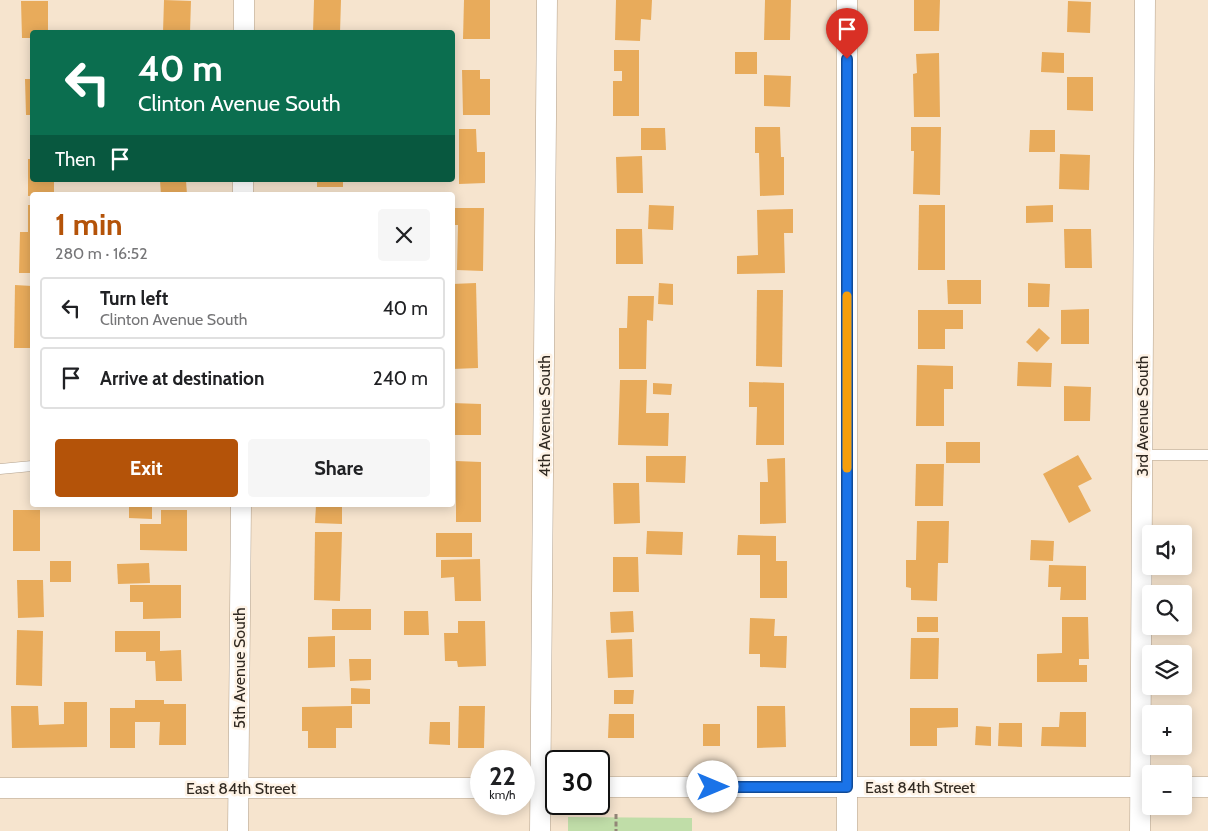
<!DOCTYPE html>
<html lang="en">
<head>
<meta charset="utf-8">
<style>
  body { margin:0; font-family:Cabin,sans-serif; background:#f6f6f6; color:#202124; height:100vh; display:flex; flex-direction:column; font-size:19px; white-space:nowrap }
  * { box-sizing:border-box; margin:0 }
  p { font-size:16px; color:#757577 }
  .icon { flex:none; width:28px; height:28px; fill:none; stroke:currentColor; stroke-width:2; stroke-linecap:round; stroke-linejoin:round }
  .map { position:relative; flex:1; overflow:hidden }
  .drawer { position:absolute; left:30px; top:192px; width:425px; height:315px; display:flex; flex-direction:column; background:#fff; border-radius:5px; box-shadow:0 2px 12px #0003 }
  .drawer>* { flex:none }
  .guide { position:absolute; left:30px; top:30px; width:425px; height:152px; border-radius:5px; box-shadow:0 2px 12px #0003; background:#0b6e4f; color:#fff; overflow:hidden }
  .tools { position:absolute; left:1142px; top:525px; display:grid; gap:10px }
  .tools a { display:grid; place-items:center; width:50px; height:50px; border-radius:5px; background:#fff; box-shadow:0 2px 12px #0003; font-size:25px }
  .speed { position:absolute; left:470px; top:750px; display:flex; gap:10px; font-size:25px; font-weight:700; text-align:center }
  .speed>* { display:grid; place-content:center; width:65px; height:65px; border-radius:50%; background:#fff; box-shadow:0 2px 12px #0003; line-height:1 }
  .speed small { font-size:12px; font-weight:400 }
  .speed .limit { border:2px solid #111; border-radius:8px; background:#fff; color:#111 }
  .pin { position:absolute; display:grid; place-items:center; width:42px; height:42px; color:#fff; margin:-51px -21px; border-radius:50% 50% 50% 0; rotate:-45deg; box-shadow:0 0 5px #0007 }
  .pin .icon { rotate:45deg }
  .me { position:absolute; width:55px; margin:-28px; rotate:90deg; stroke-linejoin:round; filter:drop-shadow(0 0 4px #0008) }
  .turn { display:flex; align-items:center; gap:18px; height:105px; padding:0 25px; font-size:22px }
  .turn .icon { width:65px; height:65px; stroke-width:2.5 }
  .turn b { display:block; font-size:35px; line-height:42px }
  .then { display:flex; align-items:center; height:48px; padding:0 25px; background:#0003; gap:10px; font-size:19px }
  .round { display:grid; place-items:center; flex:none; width:52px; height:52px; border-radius:5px; background:#f6f6f6 }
  .headline { display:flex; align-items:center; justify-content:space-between; height:85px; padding:0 25px }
  h1 { font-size:30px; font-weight:800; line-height:38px; color:#b45309 }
  .primary-button { display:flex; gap:10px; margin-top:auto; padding:10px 25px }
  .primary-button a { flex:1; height:58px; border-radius:5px; background:#b45309; color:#fff; font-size:20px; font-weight:800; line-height:58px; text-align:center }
  .primary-button a+a { background:#f6f6f6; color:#202124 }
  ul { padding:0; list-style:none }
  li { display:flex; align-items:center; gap:15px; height:62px; margin:0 10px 8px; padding:0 15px; border:2px solid #e0e0e0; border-radius:5px }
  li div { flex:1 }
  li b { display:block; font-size:19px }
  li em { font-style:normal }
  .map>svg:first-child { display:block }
  .green { fill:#c0dda8 }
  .building { fill:#e8ab5b }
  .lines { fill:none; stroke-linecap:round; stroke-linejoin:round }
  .lane-casing { stroke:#b2a18d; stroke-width:11 }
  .street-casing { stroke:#b2a18d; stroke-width:21 }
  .path { stroke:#928677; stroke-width:3; stroke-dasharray:5 2.5; stroke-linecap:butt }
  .lane { stroke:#fff; stroke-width:10 }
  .street { stroke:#fff; stroke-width:20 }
  .route-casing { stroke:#114b97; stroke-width:12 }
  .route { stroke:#1a73e8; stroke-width:9 }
  .slow { stroke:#f59e0b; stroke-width:9 }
  .labels { text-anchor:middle; stroke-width:5; stroke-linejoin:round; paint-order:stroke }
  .street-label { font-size:16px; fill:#312a22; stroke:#fef3e6 }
</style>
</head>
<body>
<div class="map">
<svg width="1208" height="831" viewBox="0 0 1208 831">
  <rect width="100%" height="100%" fill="#f6e4ce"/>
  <polygon class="green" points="568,817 692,818 692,831 568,831"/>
  <g class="building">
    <polygon points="164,0 191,1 190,32 163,32"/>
    <polygon points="314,0 341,0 340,32 313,32"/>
    <polygon points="464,0 490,0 490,39 463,39"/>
    <polygon points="616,0 652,0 651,20 641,19 640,41 615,40"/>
    <polygon points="765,0 791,0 790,40 764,40"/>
    <polygon points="914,0 940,0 939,31 914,31"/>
    <polygon points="21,1 48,1 48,32 32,32 32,38 22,38"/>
    <polygon points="1068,1 1091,2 1090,33 1067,32"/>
    <polygon points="614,50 639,50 639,116 613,116 613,81 622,81 622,71 614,71"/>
    <polygon points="452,51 455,51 454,84 452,84"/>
    <rect x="735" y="52" width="22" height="22"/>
    <polygon points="1042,52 1064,53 1064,73 1041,72"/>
    <polygon points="939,53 940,117 914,117 913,74 917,73 916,54"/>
    <polygon points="462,70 480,70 480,79 490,79 490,115 463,115"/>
    <polygon points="764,75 791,76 790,107 764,106"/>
    <polygon points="1067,77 1093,77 1093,111 1067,110"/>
    <polygon points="25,79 32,79 32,115 26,115"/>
    <polygon points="755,127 780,127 781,157 784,157 784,195 760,196 759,153 755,153"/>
    <polygon points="911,127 941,127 940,195 913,194 914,151 911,151"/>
    <polygon points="641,128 665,128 666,150 641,150"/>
    <polygon points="459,129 476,129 477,152 485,152 485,183 459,184"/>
    <polygon points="1030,130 1055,130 1055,152 1029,152"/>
    <polygon points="1060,154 1090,155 1089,190 1059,189"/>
    <polygon points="642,156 643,193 617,193 616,157"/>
    <polygon points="28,159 32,159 32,180 54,180 54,195 28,196"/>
    <polygon points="160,180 186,180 187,195 161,195"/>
    <rect x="317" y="180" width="26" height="7"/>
    <polygon points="28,205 32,205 32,273 19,273 20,232 28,232"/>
    <polygon points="649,205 674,206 673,230 648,229"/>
    <polygon points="919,205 945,205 945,270 918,270"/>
    <polygon points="1053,205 1053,222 1026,223 1026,206"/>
    <polygon points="452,208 484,208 483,271 457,270 458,225 452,225"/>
    <polygon points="793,209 793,233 784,233 785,273 737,274 737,256 758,255 757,210"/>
    <polygon points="616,229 642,229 643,264 616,264"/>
    <polygon points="1064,229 1091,229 1092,268 1065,268"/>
    <polygon points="947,280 981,280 981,304 948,304"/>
    <polygon points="476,283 478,368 452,369 452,284"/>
    <polygon points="659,283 673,284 673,305 658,304"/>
    <polygon points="1028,283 1050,284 1049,307 1028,307"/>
    <polygon points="15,285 32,286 32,348 14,348"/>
    <polygon points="757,290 783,290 782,367 756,366"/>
    <polygon points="628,296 654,296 653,321 647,320 646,369 619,369 619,328 627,328"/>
    <polygon points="1089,309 1089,344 1061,344 1061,310"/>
    <polygon points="918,310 963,310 963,329 945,329 945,349 918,349"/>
    <polygon points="1039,328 1050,338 1037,352 1026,342"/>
    <polygon points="1018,362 1052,363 1051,387 1017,386"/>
    <polygon points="917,365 953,366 953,389 944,389 944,426 916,426"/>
    <polygon points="620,380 647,380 646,413 669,413 668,446 618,445"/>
    <polygon points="749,382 784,383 784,445 756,445 757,407 749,407"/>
    <polygon points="653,383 672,384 671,395 653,394"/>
    <polygon points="1064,386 1091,387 1090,421 1064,421"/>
    <polygon points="452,403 481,404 481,435 452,435"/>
    <rect x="946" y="442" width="34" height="21"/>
    <polygon points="1078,455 1092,479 1078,486 1091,511 1069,523 1043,474"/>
    <polygon points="646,456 686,456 685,483 646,482"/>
    <polygon points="785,458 786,523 760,524 760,482 768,482 767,459"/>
    <polygon points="456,461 481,462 481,522 456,522"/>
    <polygon points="916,464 944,464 943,506 915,506"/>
    <polygon points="613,483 639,483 640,523 614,524"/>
    <polygon points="129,505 152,505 152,519 129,518"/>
    <polygon points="316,505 342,505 342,524 315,523"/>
    <rect x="13" y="510" width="27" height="41"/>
    <polygon points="161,510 187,510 187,551 140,550 140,524 161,524"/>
    <polygon points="917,521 949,521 948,563 938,563 937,601 911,600 911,588 906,587 906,560 916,560"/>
    <polygon points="647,531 683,532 682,555 646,554"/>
    <polygon points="315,532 342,532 340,601 314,600"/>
    <rect x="436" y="533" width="36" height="24"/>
    <polygon points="738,535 776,536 776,561 787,561 787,598 760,598 760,555 737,555"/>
    <polygon points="1031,540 1054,541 1053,561 1030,560"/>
    <polygon points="613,557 638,557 639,592 613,592"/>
    <polygon points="480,559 481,601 455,601 454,577 441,578 441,560"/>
    <rect x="50" y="561" width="21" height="21"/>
    <polygon points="149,563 150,583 118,584 117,564"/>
    <polygon points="1049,565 1086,566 1086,600 1060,600 1061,587 1048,587"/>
    <polygon points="17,580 43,580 44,617 18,618"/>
    <polygon points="130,585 181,585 181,618 143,619 143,602 130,602"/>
    <rect x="332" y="609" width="39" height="21"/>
    <polygon points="404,611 428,611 429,635 404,635"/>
    <polygon points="633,611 634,632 611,633 610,612"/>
    <rect x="917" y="617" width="21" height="15"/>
    <polygon points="1062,617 1088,617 1089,659 1079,659 1079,665 1087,665 1087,682 1037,682 1037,654 1062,653"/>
    <polygon points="750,618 775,619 774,636 787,636 786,668 760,667 760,654 749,654"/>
    <polygon points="458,621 485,621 486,666 458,667 457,661 445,661 444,633 458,633"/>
    <polygon points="17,630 43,631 42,686 16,685"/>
    <polygon points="115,631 160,631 160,651 181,650 182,681 156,681 155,661 146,661 146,652 115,652"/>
    <polygon points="335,636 335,667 308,668 308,637"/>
    <polygon points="911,638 939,638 938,679 910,679"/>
    <polygon points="632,639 633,677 608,678 606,640"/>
    <polygon points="349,659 371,659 371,680 350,681"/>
    <polygon points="351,688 370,689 370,704 351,704"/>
    <polygon points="614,690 634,690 633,704 614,704"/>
    <polygon points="135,700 164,700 164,704 186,704 186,745 159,745 160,722 135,722 135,748 110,748 110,708 135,708"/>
    <polygon points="64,702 87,702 87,747 12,748 11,706 38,706 39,725 64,724"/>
    <polygon points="352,706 352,728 336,728 336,748 308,748 308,731 302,731 302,707"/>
    <polygon points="459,706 485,706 484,748 458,748"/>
    <polygon points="757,706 785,706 786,747 757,748"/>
    <polygon points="910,708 958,708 958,727 937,728 937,746 910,746"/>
    <polygon points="1060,712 1086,712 1086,747 1041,746 1042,727 1059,727"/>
    <polygon points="609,714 634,714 634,738 608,738"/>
    <polygon points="430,722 450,722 450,745 429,744"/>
    <polygon points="999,723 1022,723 1022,747 998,746"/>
    <rect x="703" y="724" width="17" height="22"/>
    <polygon points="976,726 991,727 991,746 975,745"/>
  </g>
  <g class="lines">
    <g class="lane-casing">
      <g id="lane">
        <polyline points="1142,455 1208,455"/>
        <polyline points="0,469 32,466"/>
      </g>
    </g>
    <g class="street-casing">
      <g id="street">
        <polyline points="847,0 847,831"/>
        <polyline points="244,32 244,0"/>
        <polyline points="243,195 243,180"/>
        <polyline points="599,787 1151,787"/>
        <polyline points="1184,787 1208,787"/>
        <polyline points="0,788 481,788"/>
        <polyline points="524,788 556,788"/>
        <polyline points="238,831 241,505"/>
        <polyline points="540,831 547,0"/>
        <polyline points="1140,831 1145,0"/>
      </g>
    </g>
    <polyline class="path" points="616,814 616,831"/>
    <use href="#lane" class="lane"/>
    <use href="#street" class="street"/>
  </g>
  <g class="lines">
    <g class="route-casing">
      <polyline id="route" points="713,787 847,787 847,59"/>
    </g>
    <use href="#route" class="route"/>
    <polyline class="slow" points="847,296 847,468"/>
  </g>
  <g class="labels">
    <g class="street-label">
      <text transform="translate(544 416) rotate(-90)" y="6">4th Avenue South</text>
      <text transform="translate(1142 416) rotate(-90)" y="6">3rd Avenue South</text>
      <text transform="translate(239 668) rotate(-90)" y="6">5th Avenue South</text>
      <text x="920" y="793">East 84th Street</text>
      <text x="241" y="794">East 84th Street</text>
    </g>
  </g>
</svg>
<div class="tools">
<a><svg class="icon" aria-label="sound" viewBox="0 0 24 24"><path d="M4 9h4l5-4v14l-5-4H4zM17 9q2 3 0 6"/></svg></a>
<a><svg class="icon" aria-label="search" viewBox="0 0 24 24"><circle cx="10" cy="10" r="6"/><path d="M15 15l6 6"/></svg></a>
<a><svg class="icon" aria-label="layers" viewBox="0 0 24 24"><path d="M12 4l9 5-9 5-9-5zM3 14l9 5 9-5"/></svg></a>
<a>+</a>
<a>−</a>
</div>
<div class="speed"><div>22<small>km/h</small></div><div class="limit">30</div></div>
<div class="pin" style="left:847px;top:59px;background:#d93025"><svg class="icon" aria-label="arrive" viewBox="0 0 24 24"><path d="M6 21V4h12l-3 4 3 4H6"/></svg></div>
<svg class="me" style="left:713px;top:787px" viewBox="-20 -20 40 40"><circle r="19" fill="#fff"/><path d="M0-13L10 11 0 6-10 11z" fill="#1a73e8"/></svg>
<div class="guide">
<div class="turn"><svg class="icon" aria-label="left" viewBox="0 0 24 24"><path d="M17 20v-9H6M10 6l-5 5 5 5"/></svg><div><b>40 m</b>Clinton Avenue South</div></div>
<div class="then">Then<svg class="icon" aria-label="arrive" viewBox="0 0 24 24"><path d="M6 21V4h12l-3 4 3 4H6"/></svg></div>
</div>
<section class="drawer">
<div class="headline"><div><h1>1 min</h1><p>280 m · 16:52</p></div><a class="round"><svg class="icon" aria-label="close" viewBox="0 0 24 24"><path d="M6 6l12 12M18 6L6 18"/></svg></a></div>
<ul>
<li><svg class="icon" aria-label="left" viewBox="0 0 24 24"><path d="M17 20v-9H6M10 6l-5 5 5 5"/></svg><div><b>Turn left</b><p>Clinton Avenue South</p></div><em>40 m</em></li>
<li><svg class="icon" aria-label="arrive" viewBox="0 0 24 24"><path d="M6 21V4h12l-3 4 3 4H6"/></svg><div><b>Arrive at destination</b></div><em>240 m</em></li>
</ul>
<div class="primary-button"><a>Exit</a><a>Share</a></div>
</section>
</div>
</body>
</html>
